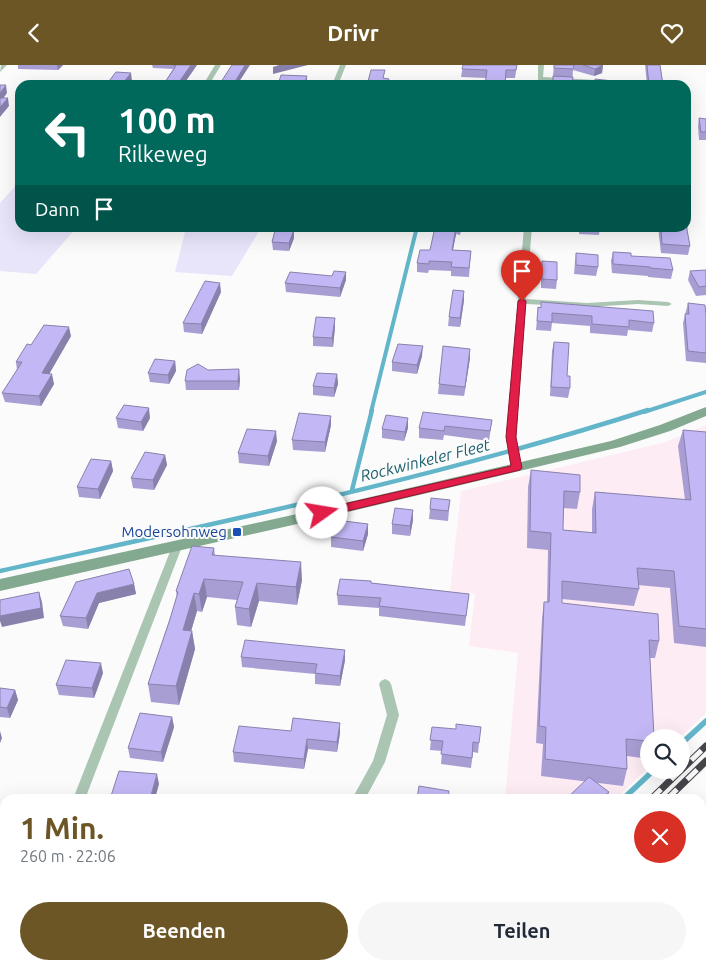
<!DOCTYPE html>
<html lang="de">
<head>
<meta charset="utf-8">
<style>
  body { margin:0; font-family:Ubuntu,sans-serif; background:#f6f6f7; color:#1f2937; height:100vh; display:flex; flex-direction:column; font-size:19px; white-space:nowrap }
  * { box-sizing:border-box; margin:0 }
  p { font-size:16px; color:#747a83 }
  .icon { flex:none; width:28px; height:28px; fill:none; stroke:currentColor; stroke-width:2; stroke-linecap:round; stroke-linejoin:round }
  .map { position:relative; flex:1; overflow:hidden }
  .panel { position:absolute; left:0px; top:729px; width:706px; height:176px; display:flex; flex-direction:column; background:#fff; border-radius:15px 15px 0 0; box-shadow:0 5px 20px #0002 }
  .panel>* { flex:none }
  .banner { position:absolute; left:15px; top:15px; width:676px; height:152px; border-radius:15px; box-shadow:0 5px 20px #0002; background:#00695c; color:#fff; overflow:hidden }
  .controls { position:absolute; left:640px; top:664px; display:grid; gap:10px }
  .controls a { display:grid; place-items:center; width:50px; height:50px; border-radius:50%; background:#fff; box-shadow:0 5px 20px #0002; font-size:25px }
  .pin { position:absolute; display:grid; place-items:center; width:42px; height:42px; color:#fff; margin:-51px -21px; border-radius:50% 50% 50% 0; rotate:-45deg; box-shadow:0 0 5px #0007 }
  .pin .icon { rotate:45deg }
  .me { position:absolute; width:55px; margin:-28px; rotate:77deg; stroke-linejoin:round; filter:drop-shadow(0 0 4px #0008) }
  .turn { display:flex; align-items:center; gap:18px; height:105px; padding:0 20px; font-size:22px }
  .turn .icon { width:65px; height:65px; stroke-width:2.5 }
  .turn b { display:block; font-size:35px; line-height:42px }
  .then { display:flex; align-items:center; height:48px; padding:0 20px; background:#0003; gap:10px; font-size:19px }
  .round { display:grid; place-items:center; flex:none; width:52px; height:52px; border-radius:26px; background:#f6f6f7 }
  .summary { display:flex; align-items:center; justify-content:space-between; height:85px; padding:0 20px }
  h1 { font-size:30px; font-weight:700; line-height:38px; color:#6c5625 }
  .primary-button { display:flex; gap:10px; margin-top:auto; padding:10px 20px }
  .primary-button a { flex:1; height:58px; border-radius:30px; background:#6c5625; color:#fff; font-size:20px; font-weight:700; line-height:58px; text-align:center }
  .primary-button a+a { background:#f6f6f7; color:#1f2937 }
  header { display:flex; justify-content:space-between; align-items:center; height:65px; padding:0 20px; background:#6c5625; color:#fff; font-size:22px; font-weight:700 }
  .map>svg:first-child { display:block }
  .industrial { fill:#feecf5 }
  .green { fill:#e8e5fb }
  .lines { fill:none; stroke-linecap:round; stroke-linejoin:round }
  .stream-far2 { stroke:#63b5c9; stroke-width:4 }
  .stream-far1 { stroke:#63b5c9; stroke-width:4.5 }
  .stream { stroke:#63b5c9; stroke-width:5.5 }
  .street { fill:#abc5b3; fill-rule:evenodd }
  .secondary { fill:#83aa90; fill-rule:evenodd }
  .rail-casing { stroke:#45454b; stroke-width:7 }
  .rail { stroke:#fbfbfb; stroke-width:5; stroke-dasharray:14; stroke-linecap:butt }
  .wall { fill:#a89ed3 }
  .shaded-wall { fill:#8881ac }
  .building { fill:#c3b8f5; stroke:#8881ac }
  .route { fill:#e11d48; stroke:#92132f }
  .transit-dot { fill:#1a4fb4; stroke:#fbfbfb; stroke-width:2 }
  .labels { text-anchor:middle; stroke-width:4; stroke-linejoin:round; paint-order:stroke }
  .transit-label { font-size:15px; fill:#164399; stroke:#fbfbfb; text-anchor:end }
  .water-label { font-size:16px; font-style:italic; fill:#1d606f; stroke:#fbfbfb }
</style>
</head>
<body>
<header><svg class="icon" aria-label="back" viewBox="0 0 24 24"><path d="M15 5l-7 7 7 7"/></svg>Drivr<svg class="icon" aria-label="heart" viewBox="0 0 24 24"><path d="M12 20l-8-8c-3-5 5-10 8-4 3-6 11-1 8 4z"/></svg></header>
<div class="map">
<svg width="706" height="904" viewBox="0 0 706 904">
  <rect width="100%" height="100%" fill="#fbfbfb"/>
  <polygon class="industrial" points="706,360 706,648 680,672 649,672 649,702 615,734 505,734 518,588 469,581 475,529 450,526 461,426 666,377"/>
  <g class="green">
    <polygon points="18,118 20,118 20,162 76,163 36,209 0,206 0,138"/>
    <polygon points="131,163 261,162 261,163 232,211 175,207 185,167"/>
  </g>
  <g class="lines">
    <g class="stream-far2">
      <polyline points="371,347 417,162"/>
      <polyline points="644,347 706,327"/>
    </g>
    <g class="stream-far1">
      <polyline points="352,425 372,345"/>
      <path d="M 0,506 C 217,458 436,413 648,345"/>
    </g>
    <g class="stream">
      <polyline points="681,679 706,656"/>
      <polyline points="623,734 654,705"/>
      <polyline points="441,904 445,900"/>
    </g>
    <g class="street">
      <polygon points="1,0 7,0 0,7"/>
      <polygon points="215,0 221,0 209,20 203,20"/>
      <polygon points="340,0 346,0 338,20 332,20"/>
      <polygon points="538,0 544,0 543,12 630,17 633,19 617,20 543,16 542,20 538,20"/>
      <polygon points="524,162 532,162 526,234 587,238 638,235 668,237 672,239 668,241 638,239 587,242 526,239 516,373 521,403 516,406 511,403 506,373"/>
      <polygon points="178,475 183,479 85,734 73,734 173,479"/>
      <polygon points="385,614 389,616 391,619 399,650 385,697 365,734 352,734 373,696 387,650 379,619 381,616"/>
      <polygon points="5,893 5,900 13,900 11,904 0,904 0,897"/>
    </g>
    <polygon class="secondary" points="706,342 706,351 670,366 620,382 306,457 0,526 0,514 306,447 611,376 660,360"/>
    <g class="rail-casing">
      <g id="rail">
        <polyline points="651,734 706,681"/>
        <polyline points="667,734 706,696"/>
        <polyline points="475,904 479,900"/>
        <polyline points="492,904 496,900"/>
      </g>
    </g>
    <use href="#rail" class="rail"/>
  </g>
  <g class="wall">
    <polygon points="18,0 63,0 58,5 18,4"/>
    <polygon points="152,0 197,0 183,20 163,20 173,4 153,3"/>
    <polygon points="463,0 517,0 515,13 486,13 461,12"/>
    <polygon points="554,0 603,0 602,8 594,11 573,5 572,20 552,20"/>
    <polygon points="645,0 660,0 663,20 647,20"/>
    <polygon points="699,53 706,54 706,75 699,75 698,61"/>
    <polygon points="686,139 690,155 687,165 690,181 688,190 661,188 658,162 686,162"/>
    <polygon points="276,162 291,162 291,165 294,173 289,186 273,185 272,177"/>
    <polygon points="435,162 462,162 460,170 456,169 453,185 471,186 469,212 451,211 451,206 429,205 428,208 417,207 417,198 430,185"/>
    <polygon points="544,162 559,162 558,167 543,166"/>
    <polygon points="579,162 600,162 599,170 579,169"/>
    <polygon points="613,187 631,191 673,205 671,214 648,212 648,211 612,208 611,196"/>
    <polygon points="576,188 598,202 596,211 574,209 575,197"/>
    <polygon points="542,196 557,215 556,224 541,223 541,205"/>
    <polygon points="706,205 706,230 696,231 688,215 690,206"/>
    <polygon points="346,207 346,215 340,232 286,227 285,218 332,211"/>
    <polygon points="221,227 202,269 184,267 183,258"/>
    <polygon points="464,235 460,262 448,261 449,252"/>
    <polygon points="688,238 706,251 706,298 686,296 683,258"/>
    <polygon points="538,242 654,258 652,267 628,265 627,271 590,268 590,261 552,258 551,266 536,265"/>
    <polygon points="335,262 333,282 313,281 313,272"/>
    <polygon points="71,271 49,309 54,319 41,341 5,337 2,328 17,305 16,297 31,280"/>
    <polygon points="554,277 567,311 570,323 568,333 550,331 552,286"/>
    <polygon points="422,291 417,309 392,306 392,297"/>
    <polygon points="470,293 464,331 438,329 439,319"/>
    <polygon points="175,296 176,306 169,319 150,317 148,308"/>
    <polygon points="337,309 338,319 334,332 313,330 313,321"/>
    <polygon points="240,314 239,325 186,325 185,316"/>
    <polygon points="331,351 331,360 325,387 293,385 292,375"/>
    <polygon points="116,353 150,353 143,366 118,363"/>
    <polygon points="492,355 489,376 444,370 443,375 419,373 419,363"/>
    <polygon points="408,363 404,376 382,373 382,364"/>
    <polygon points="683,365 706,367 706,582 674,578 670,523 638,520 639,524 634,541 562,534 562,538 659,576 655,593 650,593 649,694 627,691 627,704 623,721 541,711 543,679 536,678 542,554 544,537 547,537 548,485 527,483 528,422 531,405 580,427 577,444 563,443 563,465 592,468 592,444 595,427 685,435 678,381"/>
    <polygon points="277,376 269,401 239,398 238,388"/>
    <polygon points="165,390 167,400 154,425 133,423 131,413"/>
    <polygon points="111,396 113,406 100,434 79,432 77,422"/>
    <polygon points="450,435 448,456 429,454 430,444"/>
    <polygon points="413,455 410,471 392,469 392,459"/>
    <polygon points="368,469 363,486 331,482 331,472"/>
    <polygon points="214,483 215,490 302,515 297,540 259,536 251,562 237,560 235,542 237,535 207,532 202,547 197,546 191,566 192,566 195,584 179,640 151,637 148,619 170,554 177,532 176,526"/>
    <polygon points="371,518 469,529 465,561 379,551 379,543 338,540 337,530"/>
    <polygon points="134,519 136,529 99,538 88,564 63,561 60,551"/>
    <polygon points="241,592 345,595 340,621 315,619 315,609 242,602"/>
    <polygon points="103,608 94,633 59,630 56,620"/>
    <polygon points="0,623 15,625 18,635 10,653 0,652"/>
    <polygon points="172,652 174,662 163,697 130,693 128,683"/>
    <polygon points="340,658 340,668 337,687 308,684 304,704 234,697 233,687 291,666"/>
    <polygon points="432,662 479,678 478,688 473,687 471,703 441,699 442,686 430,685"/>
    <polygon points="701,797 706,801 706,823 704,828 702,828 704,846 701,853"/>
    <rect x="603" y="900" width="27" height="4"/>
  </g>
  <g class="shaded-wall">
    <polygon points="57,0 63,0 58,5"/>
    <polygon points="191,0 197,0 183,20 177,20"/>
    <polygon points="245,0 250,0 237,20 233,20"/>
    <polygon points="279,0 308,0 273,9 273,2"/>
    <polygon points="603,0 602,8 594,11 595,4"/>
    <polygon points="131,8 132,16 129,20 123,18"/>
    <polygon points="307,11 307,20 304,20"/>
    <polygon points="6,20 7,28 0,38 0,28"/>
    <polygon points="8,33 9,41 0,52 0,42"/>
    <polygon points="456,162 456,169 451,194 452,185"/>
    <polygon points="294,165 294,173 289,186 289,178"/>
    <polygon points="346,207 346,215 340,232 340,223"/>
    <polygon points="220,218 221,227 202,269 201,259"/>
    <polygon points="464,226 464,235 460,262 460,253"/>
    <polygon points="335,253 335,262 333,282 332,273"/>
    <polygon points="69,262 71,271 44,318 42,308"/>
    <polygon points="423,281 422,291 417,309 417,300"/>
    <polygon points="470,284 470,293 464,331 465,322"/>
    <polygon points="175,296 176,306 169,319 168,310"/>
    <polygon points="239,304 240,314 239,325 238,316"/>
    <polygon points="52,309 54,319 41,341 39,331"/>
    <polygon points="337,309 338,319 334,332 334,323"/>
    <polygon points="149,343 150,353 143,366 141,357"/>
    <polygon points="331,351 331,360 325,387 325,377"/>
    <polygon points="408,353 408,363 404,376 405,367"/>
    <polygon points="276,366 277,376 269,401 268,391"/>
    <polygon points="165,390 167,400 154,425 153,415"/>
    <polygon points="111,396 113,406 100,434 98,424"/>
    <polygon points="413,445 413,455 410,471 410,461"/>
    <polygon points="368,459 368,469 363,486 363,476"/>
    <polygon points="301,497 302,515 297,540 296,522"/>
    <polygon points="204,514 207,532 202,547 199,529"/>
    <polygon points="257,518 259,536 251,562 249,544"/>
    <polygon points="134,519 136,529 99,538 88,564 86,553 97,528"/>
    <polygon points="39,527 42,537 44,553 2,562 0,556 0,551"/>
    <polygon points="194,528 197,546 186,583 183,565"/>
    <polygon points="192,566 195,584 179,640 176,621"/>
    <polygon points="345,585 345,595 340,621 340,611"/>
    <polygon points="101,598 103,608 94,633 92,623"/>
    <polygon points="15,625 18,635 10,653 7,643"/>
    <polygon points="172,652 174,662 163,697 161,687"/>
    <polygon points="340,658 340,668 337,687 337,677"/>
    <polygon points="0,666 2,673 0,678"/>
    <polygon points="307,674 308,684 304,704 304,694"/>
    <polygon points="157,709 159,719 155,734 150,734"/>
    <polygon points="609,727 607,734 601,734"/>
    <polygon points="63,900 69,900 68,904 61,904"/>
  </g>
  <g class="building">
    <polygon points="173,0 191,0 177,20 163,20 176,1"/>
    <polygon points="232,0 245,0 233,20 219,20"/>
    <polygon points="463,0 517,0 516,5 506,5 505,20 485,20 487,5 462,4"/>
    <polygon points="554,0 574,0 573,4 554,3"/>
    <polygon points="583,0 603,0 595,4"/>
    <polygon points="647,0 660,0 663,20 649,20"/>
    <polygon points="371,5 385,5 383,13 389,14 387,20 367,20"/>
    <polygon points="116,7 131,8 123,18 133,19 132,20 106,20"/>
    <polygon points="281,10 307,11 304,20 278,20"/>
    <polygon points="553,11 573,12 572,20 553,20"/>
    <polygon points="595,14 613,16 613,20 595,20"/>
    <polygon points="0,20 6,20 0,28"/>
    <polygon points="0,33 8,33 0,42"/>
    <polygon points="699,53 706,54 706,67 701,67"/>
    <polygon points="686,139 690,155 688,154 689,159 686,158"/>
    <polygon points="686,159 690,181 662,179 661,162 686,162"/>
    <polygon points="276,162 289,162 288,165 294,165 289,178 272,177"/>
    <polygon points="435,162 456,162 452,185 471,186 469,203 451,202 452,197 429,196 429,199 417,198 420,185 430,185"/>
    <polygon points="613,187 631,188 631,191 670,193 673,205 650,203 650,202 613,199"/>
    <polygon points="576,188 598,190 598,202 576,200"/>
    <polygon points="542,196 557,197 557,215 542,214"/>
    <polygon points="706,205 706,221 699,222 690,206"/>
    <polygon points="334,206 346,207 340,223 285,218 290,207 332,211"/>
    <polygon points="205,216 220,218 201,259 183,258"/>
    <polygon points="453,225 464,226 460,253 449,252"/>
    <polygon points="541,237 653,246 654,258 629,255 629,262 592,259 592,251 552,248 552,257 537,256 538,242 541,243"/>
    <polygon points="688,238 705,240 706,251 706,288 688,286 685,249 689,249"/>
    <polygon points="316,252 335,253 332,273 313,272"/>
    <polygon points="44,260 69,262 42,308 52,309 39,331 2,328 22,297 16,297 27,279 31,280"/>
    <polygon points="554,277 569,278 567,311 570,311 570,323 551,322"/>
    <polygon points="398,279 423,281 417,300 392,297"/>
    <polygon points="443,281 470,284 465,322 439,319"/>
    <polygon points="155,294 175,296 168,310 148,308"/>
    <polygon points="198,299 208,305 239,304 238,316 185,316 187,305"/>
    <polygon points="317,308 337,309 334,323 313,321"/>
    <polygon points="124,340 149,343 141,357 116,353"/>
    <polygon points="423,347 492,355 490,366 445,361 444,366 419,363"/>
    <polygon points="299,348 331,351 325,377 292,375"/>
    <polygon points="386,350 408,353 405,367 382,364"/>
    <polygon points="247,364 276,366 268,391 238,388"/>
    <polygon points="683,365 706,367 706,564 679,561 674,506 637,503 639,524 562,516 562,538 658,549 659,576 649,575 654,672 649,672 649,676 626,674 627,704 545,694 546,662 539,661 544,537 549,537 551,468 530,466 531,405 580,410 580,427 564,426 563,465 596,468 595,427 691,435"/>
    <polygon points="145,387 165,390 153,415 131,413"/>
    <polygon points="91,394 111,396 98,424 77,422"/>
    <polygon points="431,433 450,435 448,446 430,444"/>
    <polygon points="395,443 413,445 410,461 392,459"/>
    <polygon points="336,455 368,459 363,476 331,472"/>
    <polygon points="192,481 214,483 212,490 301,497 296,522 257,518 249,544 235,542 243,517 204,514 199,529 194,528 183,565 192,566 176,621 148,619 170,554 178,527 176,526"/>
    <polygon points="129,504 134,519 97,528 86,553 60,551 76,517"/>
    <polygon points="340,514 371,516 371,518 469,529 466,551 379,541 381,533 337,530"/>
    <polygon points="39,527 41,543 0,551 0,535"/>
    <polygon points="245,575 345,585 340,611 315,608 317,599 241,592"/>
    <polygon points="66,595 101,598 92,623 56,620"/>
    <polygon points="0,623 15,625 7,643 0,642"/>
    <polygon points="140,648 172,652 161,687 128,683"/>
    <polygon points="293,653 340,658 337,677 307,674 304,694 233,687 239,661 291,666"/>
    <polygon points="456,659 481,662 479,678 473,677 472,693 441,689 443,676 430,675 432,662 456,664"/>
    <polygon points="119,706 157,709 150,734 110,734"/>
    <polygon points="589,712 609,727 601,734 566,734"/>
    <polygon points="419,721 449,726 448,734 417,734"/>
    <polygon points="701,797 706,798 706,819 701,818 704,846 701,846"/>
    <polygon points="37,900 63,900 61,904 36,904"/>
    <polygon points="607,900 630,900 630,903 622,902 622,904 607,904"/>
  </g>
  <polygon class="route" points="522,233 526,236 516,372 522,403 520,405 322,452 318,451 316,448 318,445 322,444 511,401 506,372 518,236"/>
  <rect class="transit-dot" x="232" y="462" width="10" height="10" rx="2.5"/>
  <g class="labels">
    <g class="transit-label">
      <text x="227" y="472">Modersohnweg</text>
    </g>
    <g class="water-label">
      <text transform="translate(425 395) rotate(-14)" y="6">Rockwinkeler Fleet</text>
    </g>
  </g>
</svg>
<div class="controls">
<a><svg class="icon" aria-label="search" viewBox="0 0 24 24"><circle cx="10" cy="10" r="6"/><path d="M15 15l6 6"/></svg></a>
</div>
<div class="pin" style="left:522px;top:236px;background:#d93025"><svg class="icon" aria-label="arrive" viewBox="0 0 24 24"><path d="M6 21V4h12l-3 4 3 4H6"/></svg></div>
<svg class="me" style="left:322px;top:448px" viewBox="-20 -20 40 40"><circle r="19" fill="#fff"/><path d="M0-13L10 11 0 6-10 11z" fill="#e11d48"/></svg>
<div class="banner">
<div class="turn"><svg class="icon" aria-label="left" viewBox="0 0 24 24"><path d="M17 20v-9H6M10 6l-5 5 5 5"/></svg><div><b>100 m</b>Rilkeweg</div></div>
<div class="then">Dann<svg class="icon" aria-label="arrive" viewBox="0 0 24 24"><path d="M6 21V4h12l-3 4 3 4H6"/></svg></div>
</div>
<section class="panel">
<div class="summary"><div><h1>1 Min.</h1><p>260 m · 22:06</p></div><a class="round" style="background:#d93025;color:#fff"><svg class="icon" aria-label="close" viewBox="0 0 24 24"><path d="M6 6l12 12M18 6L6 18"/></svg></a></div>
<div class="primary-button"><a>Beenden</a><a>Teilen</a></div>
</section>
</div>
</body>
</html>
